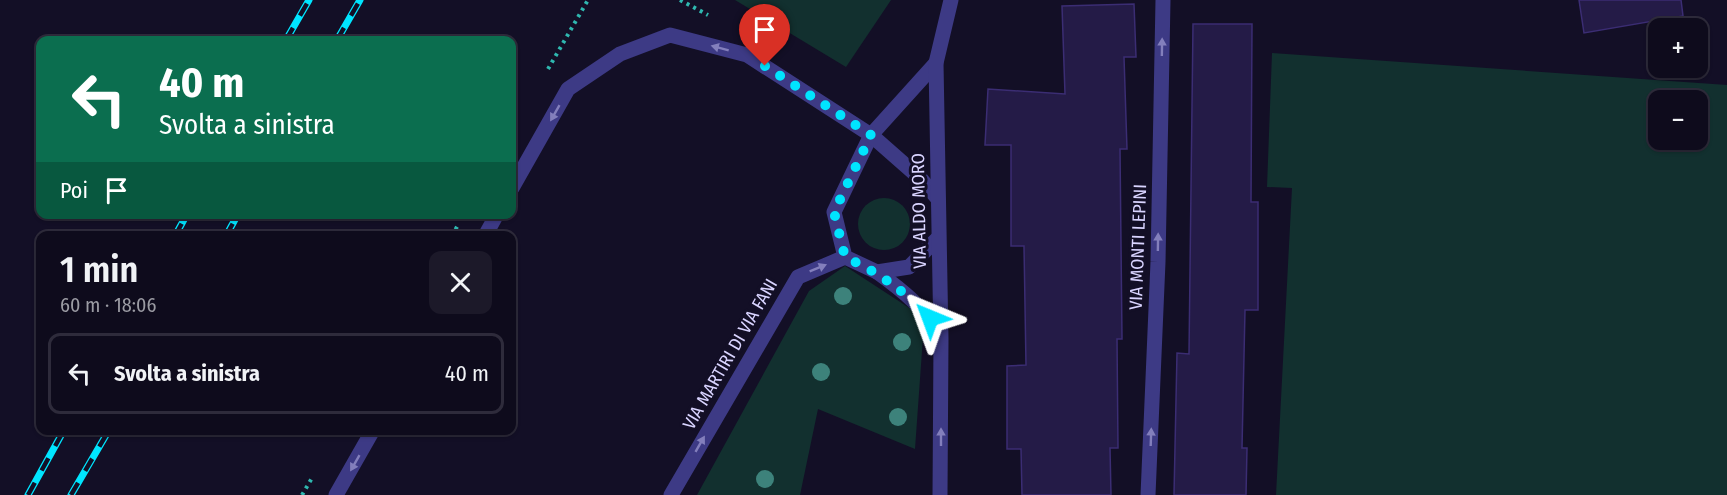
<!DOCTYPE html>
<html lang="it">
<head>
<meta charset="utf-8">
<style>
  body { margin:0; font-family:"Fira Sans Condensed",sans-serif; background:#1c1929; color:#f1f3f6; height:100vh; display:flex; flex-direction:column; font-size:22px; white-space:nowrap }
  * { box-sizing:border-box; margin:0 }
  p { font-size:20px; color:#9b9ba3 }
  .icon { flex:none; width:33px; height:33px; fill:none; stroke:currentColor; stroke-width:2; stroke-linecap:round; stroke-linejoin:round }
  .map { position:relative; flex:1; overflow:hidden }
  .drawer { position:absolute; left:36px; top:231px; width:480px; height:204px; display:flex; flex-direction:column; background:#0e0b1c; border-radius:12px; box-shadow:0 2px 4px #0004,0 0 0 2px #2e2b3b }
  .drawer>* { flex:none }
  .guide { position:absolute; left:36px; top:36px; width:480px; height:183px; border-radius:12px; box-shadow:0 2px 4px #0004,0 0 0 2px #2e2b3b; background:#0b6e4f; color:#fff; overflow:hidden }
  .tools { position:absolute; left:1648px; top:18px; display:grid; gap:12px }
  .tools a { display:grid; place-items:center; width:60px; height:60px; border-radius:12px; background:#0e0b1c; box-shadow:0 2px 4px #0004,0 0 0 2px #2e2b3b; font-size:30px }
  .pin { position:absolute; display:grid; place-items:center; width:51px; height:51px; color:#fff; margin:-62px -26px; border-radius:50% 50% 50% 0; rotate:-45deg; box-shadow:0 0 6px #0007 }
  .pin .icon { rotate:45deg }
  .me { position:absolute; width:66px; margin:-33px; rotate:316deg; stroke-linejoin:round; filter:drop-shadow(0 0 4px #0008) }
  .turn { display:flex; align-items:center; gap:21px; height:126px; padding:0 24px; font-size:27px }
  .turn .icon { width:78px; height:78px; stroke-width:2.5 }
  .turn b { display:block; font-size:42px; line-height:51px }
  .then { display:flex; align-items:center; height:57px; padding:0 24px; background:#0003; gap:12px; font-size:22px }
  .round { display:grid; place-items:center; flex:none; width:63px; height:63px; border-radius:12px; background:#1c1929 }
  .summary { display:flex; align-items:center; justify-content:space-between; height:102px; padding:0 24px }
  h1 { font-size:36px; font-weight:600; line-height:45px }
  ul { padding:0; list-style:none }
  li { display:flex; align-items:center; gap:18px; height:81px; margin:0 12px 9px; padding:0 12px; border:3px solid #2e2b3b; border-radius:12px }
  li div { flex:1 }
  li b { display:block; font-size:22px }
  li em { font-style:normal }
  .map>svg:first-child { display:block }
  .green { fill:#12302f; fill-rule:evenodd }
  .building { fill:#241b47; stroke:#3b2d73; stroke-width:1.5 }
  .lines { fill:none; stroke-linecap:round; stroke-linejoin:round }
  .path { stroke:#2fb8b0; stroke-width:4; stroke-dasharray:3 4.5; stroke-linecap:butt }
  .minor { stroke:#3d3a85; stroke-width:15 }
  .rail-casing { stroke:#00e5ff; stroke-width:7 }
  .rail { stroke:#130f26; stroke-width:4.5; stroke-dasharray:14; stroke-linecap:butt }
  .tree { fill:#3d827b }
  .oneway { fill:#837fbc }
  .route { stroke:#00e5ff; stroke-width:10; stroke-dasharray:0 18 }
  .labels { text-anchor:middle; stroke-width:6; stroke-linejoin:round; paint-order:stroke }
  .street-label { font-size:18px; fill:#d9d4ff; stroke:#130f26 }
</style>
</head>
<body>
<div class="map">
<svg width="1727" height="495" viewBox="0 0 1727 495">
  <rect width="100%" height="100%" fill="#130f26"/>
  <g class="green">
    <polygon points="735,0 891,0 846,67"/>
    <path d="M 1272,53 L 1727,85 L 1727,495 L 1276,495 L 1292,188 L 1267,187 ZM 1659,100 L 1698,100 L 1698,140 L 1659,140 Z"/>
    <circle cx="884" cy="224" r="26"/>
    <polygon points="845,266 920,315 924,323 915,449 818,409 800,495 697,495 809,291"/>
  </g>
  <g class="building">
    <polygon points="1579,0 1681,0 1683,16 1584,33"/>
    <polygon points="1134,4 1136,57 1124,57 1127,149 1120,149 1122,339 1117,339 1118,448 1110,448 1111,495 1022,495 1021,449 1007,449 1007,366 1026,365 1024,246 1011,246 1011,145 985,145 988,89 1065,94 1062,6"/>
    <polygon points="1193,24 1252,24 1251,202 1258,202 1258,310 1245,310 1242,448 1247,448 1246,495 1174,495 1177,353 1189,354"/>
  </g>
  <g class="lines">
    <g class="path">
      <polyline points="680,0 708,15"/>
      <polyline points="548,69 588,0"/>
      <polyline points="452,236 459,223"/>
      <polyline points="302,495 312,478"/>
    </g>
    <g class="minor">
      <polyline points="936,63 871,135 834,212 845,257 877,272 909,267 938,238"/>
      <polyline points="512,188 568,89 620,54 670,35 747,55 871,135 921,179 938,199"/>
      <polyline points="485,236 497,214"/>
      <path d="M 877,272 C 902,290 925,308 939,335"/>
      <polyline points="336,495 373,430"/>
      <polyline points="671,495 798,277 845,257"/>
      <polyline points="940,495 941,339 936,63 951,0"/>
      <polyline points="1148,495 1158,262 1163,0"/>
    </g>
    <g class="rail-casing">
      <g id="rail">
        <polyline points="286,40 309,0"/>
        <polyline points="337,40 360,0"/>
        <polyline points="175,236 187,214"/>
        <polyline points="226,236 238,214"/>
        <polyline points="28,495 64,430"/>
        <polyline points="71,495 109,430"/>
      </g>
    </g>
    <use href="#rail" class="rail"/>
  </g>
  <g class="tree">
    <circle cx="843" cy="296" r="9"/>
    <circle cx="902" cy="342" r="9"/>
    <circle cx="821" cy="372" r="9"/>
    <circle cx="898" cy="417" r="9"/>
    <circle cx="765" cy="479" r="9"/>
  </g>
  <defs><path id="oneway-solid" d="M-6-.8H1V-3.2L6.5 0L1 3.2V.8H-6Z" transform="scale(1.5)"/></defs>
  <g class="oneway">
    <use href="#oneway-solid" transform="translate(1162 47) rotate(-89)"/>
    <use href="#oneway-solid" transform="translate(720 48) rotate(-165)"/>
    <use href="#oneway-solid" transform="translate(555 113) rotate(120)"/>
    <use href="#oneway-solid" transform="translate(1158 242) rotate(-89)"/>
    <use href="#oneway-solid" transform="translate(818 268) rotate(-22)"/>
    <use href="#oneway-solid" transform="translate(941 437) rotate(-90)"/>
    <use href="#oneway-solid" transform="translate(1151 437) rotate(-88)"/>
    <use href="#oneway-solid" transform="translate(700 444) rotate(-60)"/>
    <use href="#oneway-solid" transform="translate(355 463) rotate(120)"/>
  </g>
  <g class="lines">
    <path class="route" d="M 765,66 L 871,135 L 834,212 L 845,257 C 881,274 903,290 930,318"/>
  </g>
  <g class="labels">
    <g class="street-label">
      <text transform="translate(919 211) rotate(-91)" y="6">VIA ALDO MORO</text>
      <text transform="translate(1138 247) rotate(-88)" y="6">VIA MONTI LEPINI</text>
      <text transform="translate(730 354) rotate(-60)" y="6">VIA MARTIRI DI VIA FANI</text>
    </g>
  </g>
</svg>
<div class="tools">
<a>+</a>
<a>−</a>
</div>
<div class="pin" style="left:765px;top:66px;background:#d93025"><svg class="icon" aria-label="arrive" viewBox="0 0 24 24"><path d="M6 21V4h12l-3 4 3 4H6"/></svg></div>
<svg class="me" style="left:930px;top:318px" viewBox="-20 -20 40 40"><path d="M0-17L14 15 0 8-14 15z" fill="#00e5ff" stroke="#fff" stroke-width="4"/></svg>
<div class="guide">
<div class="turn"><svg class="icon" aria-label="left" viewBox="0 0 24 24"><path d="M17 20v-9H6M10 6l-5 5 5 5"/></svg><div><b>40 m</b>Svolta a sinistra</div></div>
<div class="then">Poi<svg class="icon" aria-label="arrive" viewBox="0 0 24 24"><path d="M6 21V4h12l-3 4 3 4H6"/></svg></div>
</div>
<section class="drawer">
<div class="summary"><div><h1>1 min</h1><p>60 m · 18:06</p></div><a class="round"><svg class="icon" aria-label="close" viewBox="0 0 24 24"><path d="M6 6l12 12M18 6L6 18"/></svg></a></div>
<ul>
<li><svg class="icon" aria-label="left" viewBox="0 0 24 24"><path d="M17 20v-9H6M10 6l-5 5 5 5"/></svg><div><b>Svolta a sinistra</b></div><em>40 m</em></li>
</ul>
</section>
</div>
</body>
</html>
